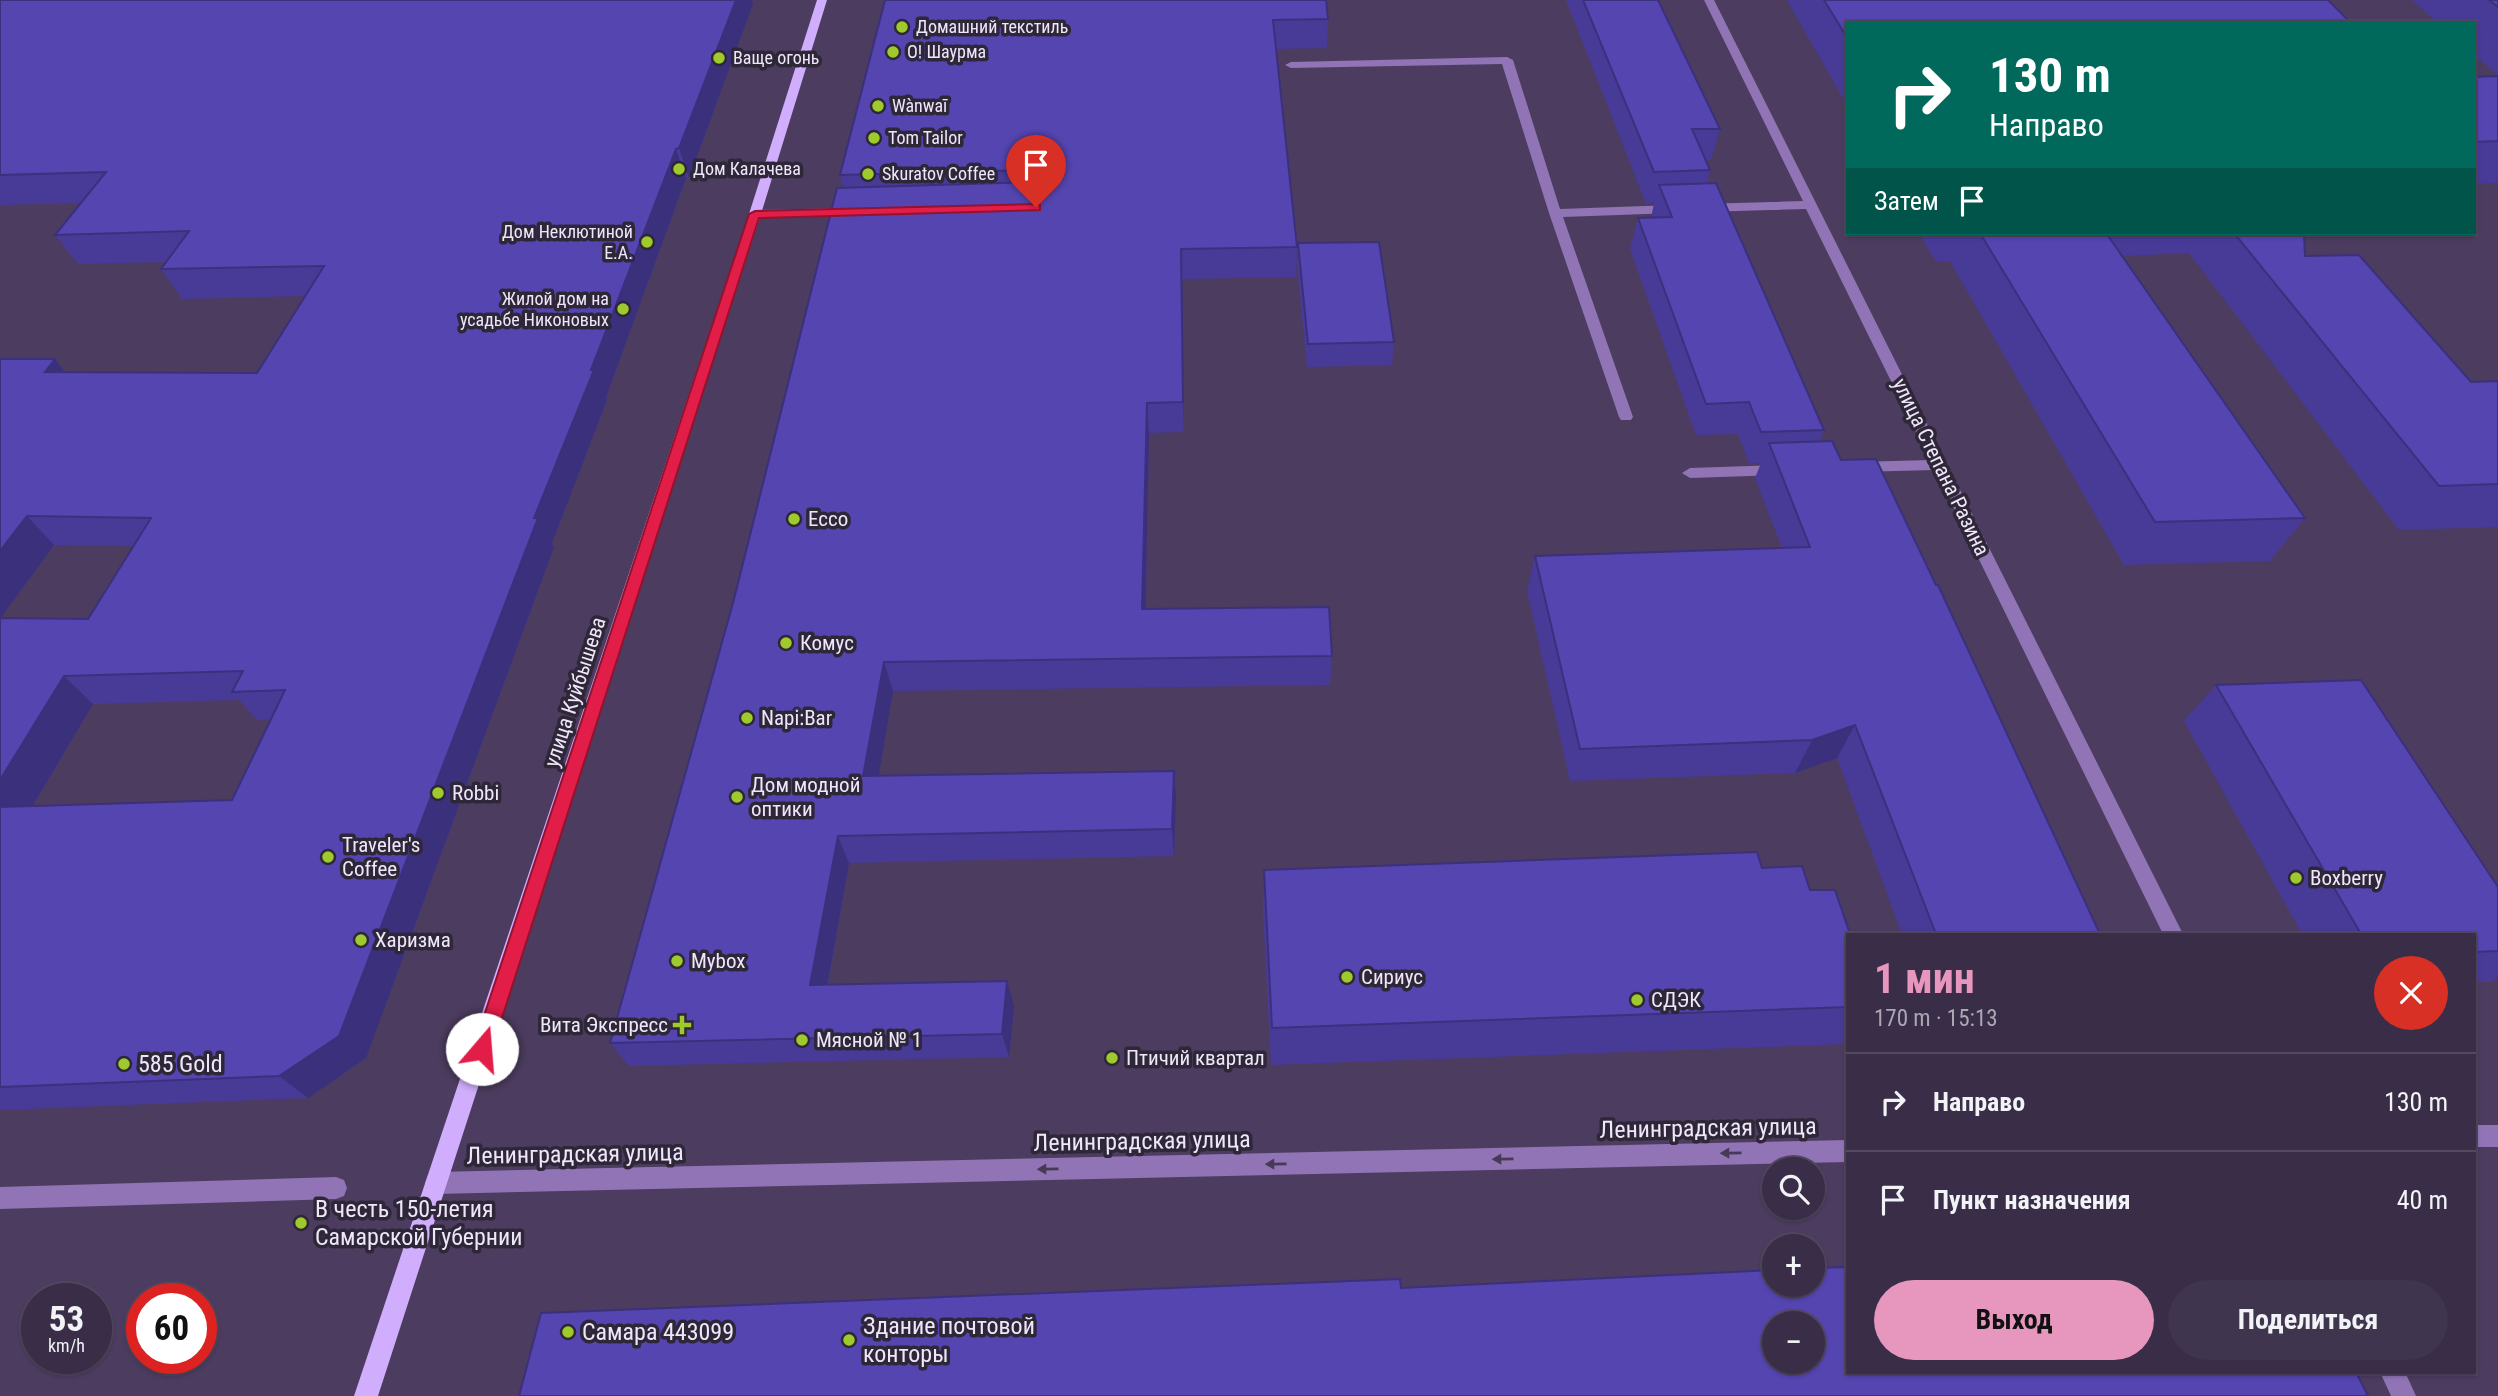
<!DOCTYPE html>
<html lang="ru">
<head>
<meta charset="utf-8">
<style>
  body { margin:0; font-family:"Roboto Condensed",sans-serif; background:#40354e; color:#f1f3f6; height:100vh; display:flex; flex-direction:column; font-size:26px; white-space:nowrap }
  * { box-sizing:border-box; margin:0 }
  p { font-size:23px; color:#aba8b4 }
  .icon { flex:none; width:38px; height:38px; fill:none; stroke:currentColor; stroke-width:2; stroke-linecap:round; stroke-linejoin:round }
  .map { position:relative; flex:1; overflow:hidden }
  .details { position:absolute; left:1846px; top:933px; width:630px; height:441px; display:flex; flex-direction:column; background:#392d47; border-radius:0px; box-shadow:0 2px 5px #0004,0 0 0 2px #534960 }
  .details>* { flex:none }
  .top-card { position:absolute; left:1846px; top:21px; width:630px; height:214px; border-radius:0px; box-shadow:0 2px 5px #0004,0 0 0 2px #534960; background:#00695c; color:#fff; overflow:hidden }
  .fabs { position:absolute; left:1762px; top:1157px; display:grid; gap:14px }
  .fabs a { display:grid; place-items:center; width:63px; height:63px; border-radius:50%; background:#392d47; box-shadow:0 2px 5px #0004,0 0 0 2px #534960; font-size:35px }
  .speed { position:absolute; left:21px; top:1283px; display:flex; gap:14px; font-size:35px; font-weight:700; text-align:center }
  .speed>* { display:grid; place-content:center; width:91px; height:91px; border-radius:50%; background:#392d47; box-shadow:0 2px 5px #0004,0 0 0 2px #534960; line-height:1 }
  .speed small { font-size:18px; font-weight:400 }
  .speed .limit { border:10px solid #d22; background:#fff; color:#111 }
  .pin { position:absolute; display:grid; place-items:center; width:60px; height:60px; color:#fff; margin:-72px -30px; border-radius:50% 50% 50% 0; rotate:-45deg; box-shadow:0 0 7px #0007 }
  .pin .icon { rotate:45deg }
  .me { position:absolute; width:77px; margin:-38px; rotate:18deg; stroke-linejoin:round; filter:drop-shadow(0 0 5px #0008) }
  .turn { display:flex; align-items:center; gap:24px; height:147px; padding:0 28px; font-size:32px }
  .turn .icon { width:91px; height:91px; stroke-width:2.5 }
  .turn b { display:block; font-size:49px; line-height:60px }
  .then { display:flex; align-items:center; height:66px; padding:0 28px; background:#0003; gap:14px; font-size:26px }
  .round { display:grid; place-items:center; flex:none; width:74px; height:74px; border-radius:37px; background:#40354e }
  .overview { display:flex; align-items:center; justify-content:space-between; height:119px; padding:0 28px }
  h1 { font-size:42px; font-weight:700; line-height:52px; color:#e797bd }
  .primary-button { display:flex; gap:14px; margin-top:auto; padding:14px 28px }
  .primary-button a { flex:1; height:80px; border-radius:42px; background:#e797bd; color:#111; font-size:28px; font-weight:700; line-height:80px; text-align:center }
  .primary-button a+a { background:#40354e; color:#f1f3f6 }
  ul { padding:0; list-style:none }
  li { display:flex; align-items:center; gap:21px; height:98px; padding:0 28px; border-top:2px solid #534960 }
  li div { flex:1 }
  li b { display:block; font-size:26px }
  li em { font-style:normal }
  .map>svg:first-child { display:block }
  .lines { fill:none; stroke-linecap:round; stroke-linejoin:round }
  .minor { fill:#9174b5; fill-rule:evenodd }
  .major { fill:#d1aefd; fill-rule:evenodd }
  .wall { fill:#483b98; fill-rule:evenodd }
  .shaded-wall { fill:#3b307c }
  .building { fill:#5445b1; stroke:#3b307c; stroke-width:2; fill-rule:evenodd }
  .oneway { fill:#473a56 }
  .route { fill:#e11d48; stroke:#92132f; stroke-width:2 }
  .poi-dot { fill:#9fca2d; stroke:#2e2737; stroke-width:2.5 }
  .labels { text-anchor:middle; stroke-width:7; stroke-linejoin:round; paint-order:stroke }
  .far-poi-label { font-size:18px; fill:#efe6fb; stroke:#2e2737; text-anchor:start }
  .street-label { font-size:21px; fill:#efe6fb; stroke:#2e2737 }
  .poi-label { font-size:21px; fill:#efe6fb; stroke:#2e2737; text-anchor:start }
  .near-poi-label { font-size:24px; fill:#efe6fb; stroke:#2e2737; text-anchor:start }
  .near-street-label { font-size:24px; fill:#efe6fb; stroke:#2e2737 }
</style>
</head>
<body>
<div class="map">
<svg width="2498" height="1396" viewBox="0 0 2498 1396">
  <rect width="100%" height="100%" fill="#4c3c5f"/>
  <g class="lines">
    <g class="minor">
      <polygon points="1704,0 1714,0 2183,934 2163,934 1935,470 1856,472 1848,467 1856,462 1930,460 1806,209 1702,212 1696,208 1702,204 1803,201"/>
      <polygon points="1507,57 1513,60 1560,209 1674,205 1680,209 1674,213 1563,217 1633,417 1631,420 1621,420 1619,417 1549,213 1502,64 1291,68 1285,65 1291,62"/>
      <polygon points="853,208 859,212 858,215 755,218 749,214 755,210"/>
      <polygon points="1783,465 1791,470 1783,475 1690,478 1682,473 1690,468"/>
      <rect x="2474" y="1125" width="24" height="22"/>
      <polygon points="1848,1140 1848,1162 436,1194 428,1191 425,1183 428,1175 436,1172"/>
      <polygon points="336,1177 344,1180 347,1188 344,1196 336,1199 0,1209 0,1187"/>
      <polygon points="2380,1372 2405,1372 2416,1396 2391,1396"/>
    </g>
    <polygon class="major" points="817,0 827,0 761,214 378,1396 354,1396 749,214"/>
  </g>
  <g class="wall">
    <path d="M 0,0 L 753,4 L 689,178 L 686,178 L 606,397 L 607,400 L 552,543 L 554,547 L 366,1058 L 308,1098 L 0,1110 L 0,359 L 55,359 L 66,372 L 257,373 L 305,296 L 182,299 L 161,269 L 166,262 L 78,264 L 55,235 L 81,203 L 0,205 ZM 54,545 L 133,546 L 88,619 L 0,618 ZM 239,700 L 257,720 L 271,719 L 232,800 L 33,806 L 93,704 Z"/>
    <polygon points="885,0 1328,19 1327,48 1276,49 1297,247 1296,277 1182,279 1184,432 1149,433 1146,609 1332,656 1330,685 893,691 878,775 1176,799 1174,856 849,863 828,985 1014,1006 1009,1057 629,1066 610,1043 733,603 843,188 840,175"/>
    <polygon points="1566,0 1658,0 1720,129 1711,160 1706,160 1710,170 1707,184 1824,430 1819,442 1841,460 2100,934 1902,934 1837,758 1795,773 1570,781 1527,591 1535,556 1782,548 1755,478 1761,463 1749,463 1738,434 1696,435 1630,249 1638,218 1651,218 1654,203 1646,204"/>
    <polygon points="1787,0 2328,0 1848,23 1848,107"/>
    <polygon points="2412,0 2498,0 2498,75 2474,55 2474,23 2438,23"/>
    <polygon points="2498,76 2498,183 2474,184 2474,77"/>
    <polygon points="1918,233 2304,233 2305,256 2471,382 2498,381 2498,527 2399,530 2189,253 2122,256 2305,518 2270,561 2124,565 1950,261 1936,261"/>
    <polygon points="1298,243 1394,342 1392,365 1307,367 1297,266"/>
    <polygon points="2216,685 2498,887 2498,977 2492,982 2474,982 2474,934 2302,934 2184,721"/>
    <polygon points="1762,868 1810,890 1848,934 1848,1040 1845,1044 1271,1065 1263,911 1264,870"/>
  </g>
  <g class="shaded-wall">
    <polygon points="736,0 752,0 753,4 689,178 679,148"/>
    <polygon points="676,149 686,178 606,397 607,400 552,543 554,547 366,1058 308,1098 279,1076 534,518"/>
    <polygon points="1181,249 1182,279 1184,432 1183,402"/>
    <polygon points="55,359 79,389 45,372"/>
    <polygon points="1147,403 1149,433 1145,638 1142,609"/>
    <polygon points="27,516 54,545 0,619 0,551"/>
    <polygon points="884,662 893,691 874,803 863,776"/>
    <polygon points="64,676 93,704 16,834 0,821 0,780"/>
    <polygon points="1855,725 1837,758 1795,773 1812,740"/>
    <polygon points="1174,771 1176,799 1174,856 1172,829"/>
    <polygon points="838,836 849,863 823,1010 810,985"/>
    <polygon points="1007,981 1014,1006 1009,1057 1002,1034"/>
  </g>
  <g class="building">
    <polygon points="0,0 736,0 679,148 676,149 591,370 594,370 534,518 538,518 339,1036 279,1076 0,1087 0,807 232,800 285,690 232,692 243,671 64,676 0,780 0,618 88,619 151,518 27,516 0,551 0,359 55,359 45,372 257,373 324,266 161,269 189,231 55,235 106,172 0,175"/>
    <polygon points="885,0 1326,0 1328,19 1273,20 1297,247 1181,249 1183,402 1147,403 1142,609 1329,607 1332,656 884,662 863,776 1174,771 1172,829 838,836 810,985 1007,981 1002,1034 610,1043 733,603 837,188 1037,182 1041,178 1032,170 840,175"/>
    <polygon points="1583,0 1658,0 1720,129 1692,129 1710,170 1654,172"/>
    <polygon points="1824,0 2328,0 2351,23 1848,23 1848,39"/>
    <polygon points="2489,0 2498,0 2498,7"/>
    <polygon points="2498,76 2498,141 2474,142 2474,77"/>
    <polygon points="1716,183 1824,430 1761,432 1749,402 1706,404 1638,218 1672,217 1659,185"/>
    <polygon points="1980,233 2106,233 2305,518 2155,522"/>
    <polygon points="2234,233 2304,233 2305,256 2359,255 2471,382 2498,381 2498,484 2439,486"/>
    <polygon points="1379,242 1394,342 1308,344 1298,243"/>
    <polygon points="1832,441 1841,460 1876,459 1936,585 1938,585 2100,934 1936,934 1855,725 1812,740 1580,749 1535,556 1810,547 1769,443"/>
    <polygon points="2361,680 2498,887 2498,951 2474,952 2474,934 2361,934 2216,685"/>
    <polygon points="1757,852 1762,868 1802,866 1810,890 1835,890 1850,934 1848,934 1848,1007 1272,1028 1264,870"/>
    <path d="M 1848,1267 L 1848,1372 L 2356,1372 L 2368,1396 L 519,1396 L 541,1313 L 1400,1279 L 1401,1288 L 1774,1270 L 1774,1284 L 1813,1284 L 1813,1268 ZM 1774,1323 L 1813,1323 L 1813,1362 L 1774,1362 Z"/>
  </g>
  <defs><path id="oneway-solid" d="M-6-.8H1V-3.2L6.5 0L1 3.2V.8H-6Z" transform="scale(1.75)"/></defs>
  <g class="oneway">
    <use href="#oneway-solid" transform="translate(1731 1153) rotate(179)"/>
    <use href="#oneway-solid" transform="translate(1503 1159) rotate(179)"/>
    <use href="#oneway-solid" transform="translate(1276 1164) rotate(179)"/>
    <use href="#oneway-solid" transform="translate(1048 1169) rotate(179)"/>
  </g>
  <polygon class="route" points="1036,204 1040,205 1040,210 759,218 492,1049 489,1055 482,1058 476,1055 473,1049 749,214 755,211"/>
  <g class="poi-dot">
    <circle cx="902" cy="27" r="7"/>
    <circle cx="893" cy="52" r="7"/>
    <circle cx="719" cy="58" r="7"/>
    <circle cx="878" cy="106" r="7"/>
    <circle cx="874" cy="138" r="7"/>
    <circle cx="679" cy="169" r="7"/>
    <circle cx="868" cy="174" r="7"/>
    <circle cx="647" cy="242" r="7"/>
    <circle cx="623" cy="309" r="7"/>
    <circle cx="794" cy="519" r="7"/>
    <circle cx="786" cy="643" r="7"/>
    <circle cx="747" cy="718" r="7"/>
    <circle cx="438" cy="793" r="7"/>
    <circle cx="737" cy="797" r="7"/>
    <circle cx="328" cy="857" r="7"/>
    <circle cx="2296" cy="878" r="7"/>
    <circle cx="361" cy="940" r="7"/>
    <circle cx="677" cy="961" r="7"/>
    <circle cx="1347" cy="977" r="7"/>
    <circle cx="1637" cy="1000" r="7"/>
    <path d="M678.5 1014.5h7v7h7v7h-7v7h-7v-7h-7v-7h7z"/>
    <circle cx="802" cy="1040" r="7"/>
    <circle cx="1112" cy="1058" r="7"/>
    <circle cx="124" cy="1064" r="7"/>
    <circle cx="301" cy="1223" r="7"/>
    <circle cx="568" cy="1332" r="7"/>
    <circle cx="849" cy="1340" r="7"/>
  </g>
  <g class="labels">
    <g class="far-poi-label">
      <text x="916" y="33">Домашний текстиль</text>
      <text x="907" y="58">О! Шаурма</text>
      <text x="733" y="64">Ваще огонь</text>
      <text x="892" y="112">Wànwaī</text>
      <text x="888" y="144">Tom Tailor</text>
      <text x="693" y="175">Дом Калачева</text>
      <text x="882" y="180">Skuratov Coffee</text>
      <text x="633" y="238" text-anchor="end">Дом Неклютиной<tspan x="633" dy="21">Е.А.</tspan></text>
      <text x="609" y="305" text-anchor="end">Жилой дом на<tspan x="609" dy="21">усадьбе Никоновых</tspan></text>
    </g>
    <g class="street-label">
      <text transform="translate(1941 467) rotate(64)" y="7">улица Степана Разина</text>
      <text transform="translate(575 692) rotate(-72)" y="7">улица Куйбышева</text>
    </g>
    <g class="poi-label">
      <text x="808" y="526">Ecco</text>
      <text x="800" y="650">Комус</text>
      <text x="761" y="725">Napi:Bar</text>
      <text x="751" y="792">Дом модной<tspan x="751" dy="24">оптики</tspan></text>
      <text x="452" y="800">Robbi</text>
      <text x="342" y="852">Traveler's<tspan x="342" dy="24">Coffee</tspan></text>
      <text x="2310" y="885">Boxberry</text>
      <text x="375" y="947">Харизма</text>
      <text x="691" y="968">Mybox</text>
      <text x="1361" y="984">Сириус</text>
      <text x="1651" y="1007">СДЭК</text>
      <text x="668" y="1032" text-anchor="end">Вита Экспресс</text>
      <text x="816" y="1047">Мясной № 1</text>
      <text x="1126" y="1065">Птичий квартал</text>
    </g>
    <g class="near-poi-label">
      <text x="138" y="1072">585 Gold</text>
      <text x="315" y="1217">В честь 150-летия<tspan x="315" dy="28">Самарской Губернии</tspan></text>
      <text x="863" y="1334">Здание почтовой<tspan x="863" dy="28">конторы</tspan></text>
      <text x="582" y="1340">Самара 443099</text>
    </g>
    <g class="near-street-label">
      <text transform="translate(1708 1128) rotate(-1)" y="8">Ленинградская улица</text>
      <text transform="translate(1142 1141) rotate(-1)" y="8">Ленинградская улица</text>
      <text transform="translate(575 1154) rotate(-1)" y="8">Ленинградская улица</text>
    </g>
  </g>
</svg>
<div class="fabs">
<a><svg class="icon" aria-label="search" viewBox="0 0 24 24"><circle cx="10" cy="10" r="6"/><path d="M15 15l6 6"/></svg></a>
<a>+</a>
<a>−</a>
</div>
<div class="speed"><div>53<small>km/h</small></div><div class="limit">60</div></div>
<div class="pin" style="left:1036px;top:207px;background:#d93025"><svg class="icon" aria-label="arrive" viewBox="0 0 24 24"><path d="M6 21V4h12l-3 4 3 4H6"/></svg></div>
<svg class="me" style="left:482px;top:1049px" viewBox="-20 -20 40 40"><circle r="19" fill="#fff"/><path d="M0-13L10 11 0 6-10 11z" fill="#e11d48"/></svg>
<div class="top-card">
<div class="turn"><svg class="icon" aria-label="right" viewBox="0 0 24 24"><path d="M7 20v-9h11M14 6l5 5-5 5"/></svg><div><b>130 m</b>Направо</div></div>
<div class="then">Затем<svg class="icon" aria-label="arrive" viewBox="0 0 24 24"><path d="M6 21V4h12l-3 4 3 4H6"/></svg></div>
</div>
<section class="details">
<div class="overview"><div><h1>1 мин</h1><p>170 m · 15:13</p></div><a class="round" style="background:#d93025;color:#fff"><svg class="icon" aria-label="close" viewBox="0 0 24 24"><path d="M6 6l12 12M18 6L6 18"/></svg></a></div>
<ul>
<li><svg class="icon" aria-label="right" viewBox="0 0 24 24"><path d="M7 20v-9h11M14 6l5 5-5 5"/></svg><div><b>Направо</b></div><em>130 m</em></li>
<li><svg class="icon" aria-label="arrive" viewBox="0 0 24 24"><path d="M6 21V4h12l-3 4 3 4H6"/></svg><div><b>Пункт назначения</b></div><em>40 m</em></li>
</ul>
<div class="primary-button"><a>Выход</a><a>Поделиться</a></div>
</section>
</div>
</body>
</html>
